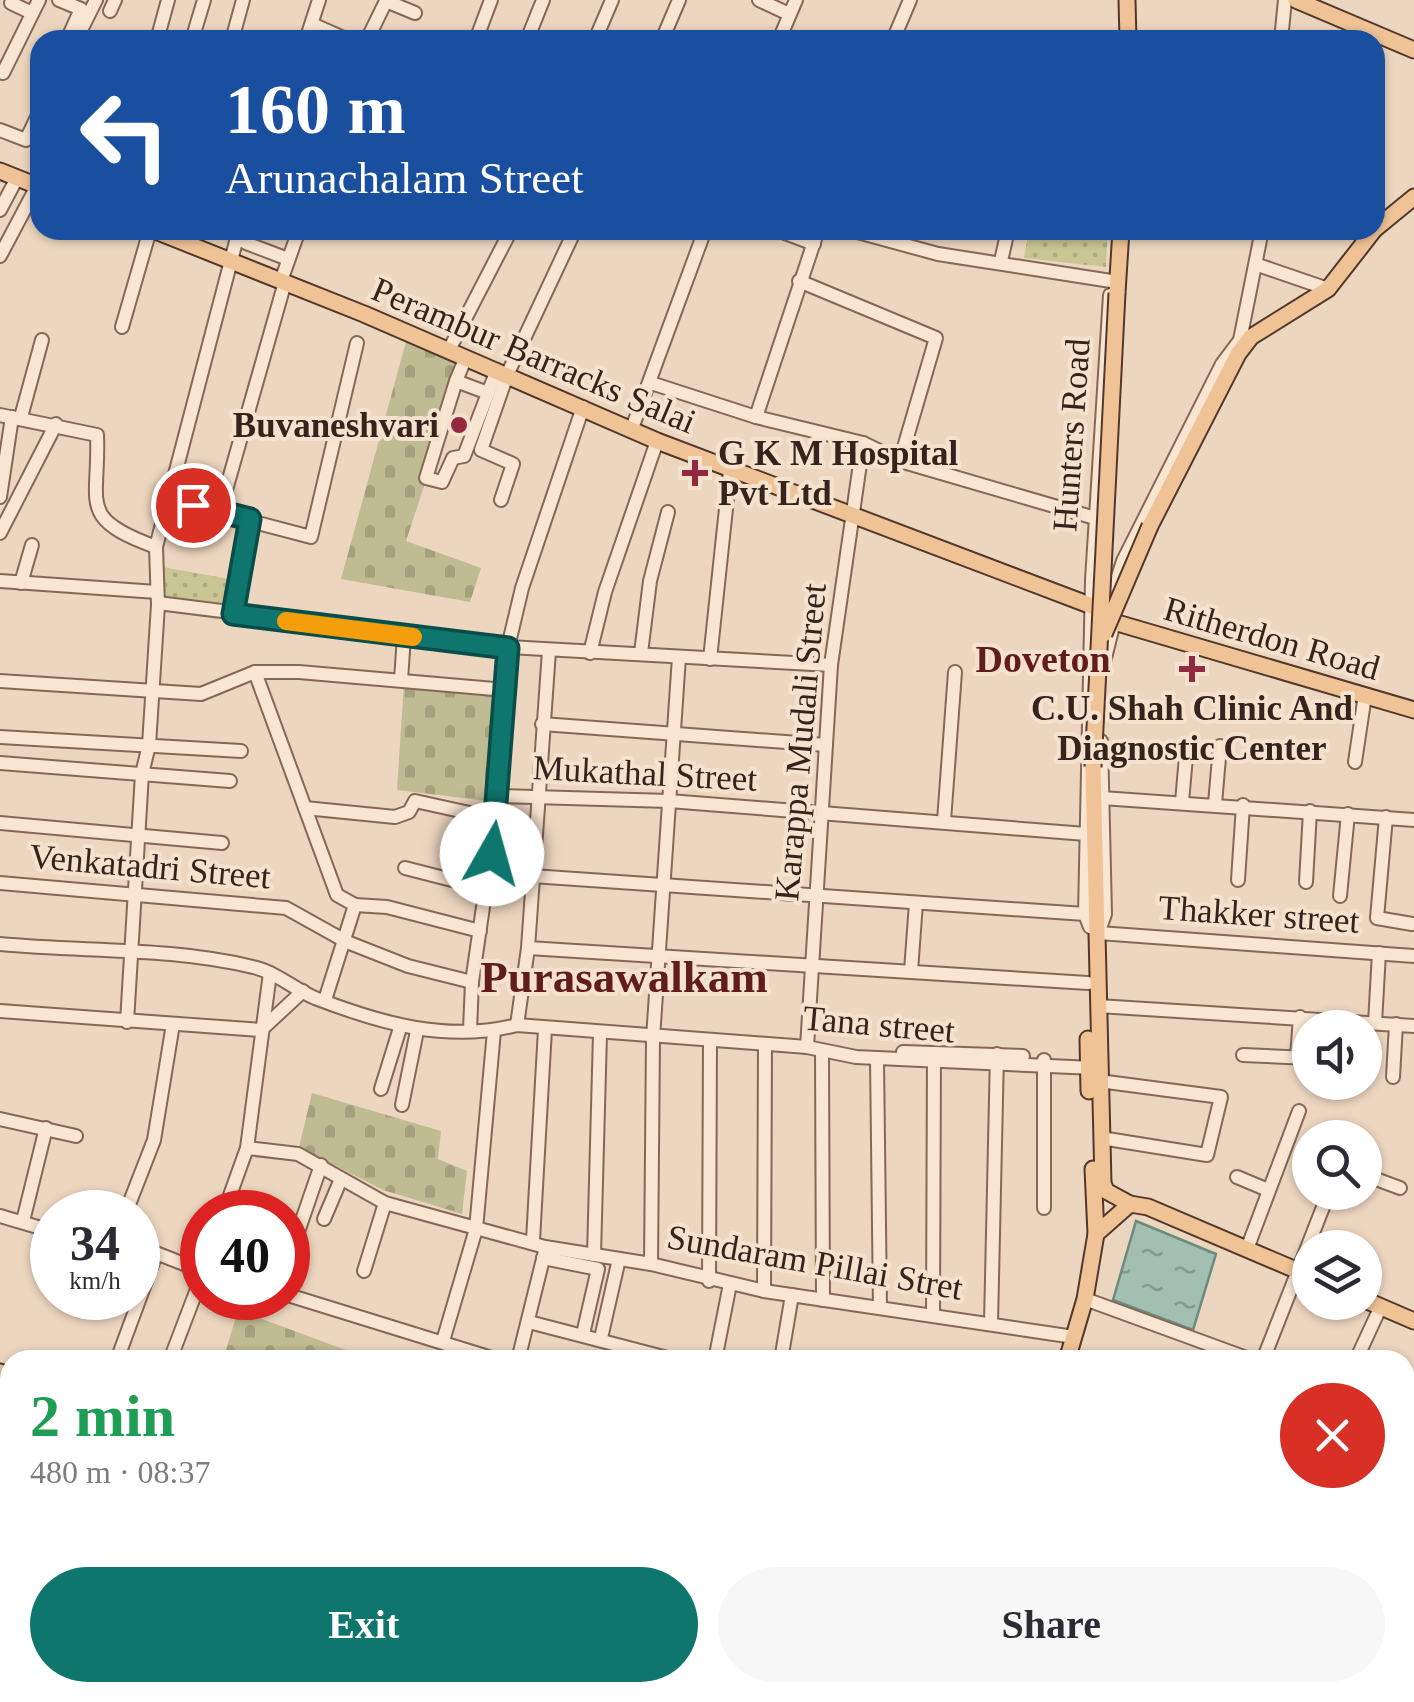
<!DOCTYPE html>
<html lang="en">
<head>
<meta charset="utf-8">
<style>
  body { margin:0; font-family:Georgia,serif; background:#f7f7f7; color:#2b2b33; height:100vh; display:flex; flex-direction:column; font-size:38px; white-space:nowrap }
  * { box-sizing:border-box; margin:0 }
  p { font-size:32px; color:#7c7c81 }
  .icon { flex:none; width:55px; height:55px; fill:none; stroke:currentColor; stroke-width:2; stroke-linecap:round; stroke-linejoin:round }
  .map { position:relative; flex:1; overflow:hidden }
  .drawer { position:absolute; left:0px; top:1350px; width:1415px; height:352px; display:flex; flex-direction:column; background:#fff; border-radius:30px 30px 0 0; box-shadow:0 2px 8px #0004 }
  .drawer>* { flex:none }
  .banner { position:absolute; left:30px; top:30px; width:1355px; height:210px; border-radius:30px; box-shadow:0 2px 8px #0004; background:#1a4fa0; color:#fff; overflow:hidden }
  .buttons { position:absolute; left:1292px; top:1010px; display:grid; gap:20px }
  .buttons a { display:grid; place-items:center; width:90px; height:90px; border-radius:50%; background:#fff; box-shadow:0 2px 8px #0004; font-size:50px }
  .speed { position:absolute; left:30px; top:1190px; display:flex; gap:20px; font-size:50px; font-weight:700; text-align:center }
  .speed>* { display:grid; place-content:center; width:130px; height:130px; border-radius:50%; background:#fff; box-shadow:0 2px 8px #0004; line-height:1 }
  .speed small { font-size:25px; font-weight:400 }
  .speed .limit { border:15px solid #d22; background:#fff; color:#111 }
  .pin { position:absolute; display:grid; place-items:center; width:85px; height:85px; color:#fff; margin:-42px; border:5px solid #fff; border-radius:50%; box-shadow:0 2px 10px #0007 }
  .me { position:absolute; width:110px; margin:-55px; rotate:7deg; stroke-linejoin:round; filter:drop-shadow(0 0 8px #0008) }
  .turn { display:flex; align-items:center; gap:35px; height:210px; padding:0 30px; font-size:45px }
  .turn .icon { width:130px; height:130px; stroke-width:2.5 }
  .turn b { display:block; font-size:70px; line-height:85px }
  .round { display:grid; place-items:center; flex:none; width:105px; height:105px; border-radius:52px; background:#f7f7f7 }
  .head { display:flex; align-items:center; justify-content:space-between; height:170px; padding:0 30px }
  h1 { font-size:60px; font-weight:700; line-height:75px; color:#1e9e55 }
  .button { display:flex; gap:20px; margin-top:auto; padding:20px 30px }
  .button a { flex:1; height:115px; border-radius:60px; background:#0f766e; color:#fff; font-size:40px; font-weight:700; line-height:115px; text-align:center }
  .button a+a { background:#f7f7f7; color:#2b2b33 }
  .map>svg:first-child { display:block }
  .forest { fill:url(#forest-firs) }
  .cemetery { fill:url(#cemetery-stones) }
  .park { fill:url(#park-dots) }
  .water { fill:url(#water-ripples); stroke:#6a8c7d; stroke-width:2.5 }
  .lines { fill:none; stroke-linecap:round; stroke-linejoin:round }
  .stream { stroke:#6a8c7d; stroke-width:2.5 }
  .minor-casing { stroke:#856758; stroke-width:16 }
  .major-casing { stroke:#53372c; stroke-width:19 }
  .minor { stroke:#f8e5d2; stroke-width:12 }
  .major { stroke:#f0c396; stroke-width:15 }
  .major-bridge-casing { stroke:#53372c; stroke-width:19; stroke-linecap:butt }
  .major-bridge { stroke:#f0c396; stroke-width:15 }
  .route-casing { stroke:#0a4d48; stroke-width:25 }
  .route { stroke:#0f766e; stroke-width:18 }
  .slow { stroke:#f59e0b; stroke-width:18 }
  .poi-dot { fill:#93293e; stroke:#f4e2ce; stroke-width:4 }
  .labels { text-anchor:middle; stroke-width:8; stroke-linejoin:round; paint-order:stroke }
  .street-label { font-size:35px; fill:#35231c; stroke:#f4e2ce }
  .poi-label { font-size:35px; font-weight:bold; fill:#35231c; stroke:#f4e2ce; text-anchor:end }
  .neighbourhood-label { font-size:38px; font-weight:bold; fill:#611d1c; stroke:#f4e2ce }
  .district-label { font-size:45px; font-weight:bold; fill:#611d1c; stroke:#f4e2ce }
</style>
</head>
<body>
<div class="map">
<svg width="1414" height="1702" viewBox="0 0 1414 1702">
  <defs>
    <pattern id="forest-firs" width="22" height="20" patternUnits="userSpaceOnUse" patternTransform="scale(2.5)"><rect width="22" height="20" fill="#cac694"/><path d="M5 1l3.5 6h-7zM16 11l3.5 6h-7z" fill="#aeaa7f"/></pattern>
    <pattern id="cemetery-stones" width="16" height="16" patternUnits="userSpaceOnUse" patternTransform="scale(2.5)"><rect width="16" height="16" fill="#bfbc93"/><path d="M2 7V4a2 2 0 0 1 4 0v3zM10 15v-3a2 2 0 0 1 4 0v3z" fill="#a5a17e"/></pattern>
    <pattern id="park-dots" width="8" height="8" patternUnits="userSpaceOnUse" patternTransform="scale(2.5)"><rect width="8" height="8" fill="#cac694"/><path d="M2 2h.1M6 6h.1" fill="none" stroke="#aeaa7f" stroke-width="1.8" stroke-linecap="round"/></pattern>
    <pattern id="water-ripples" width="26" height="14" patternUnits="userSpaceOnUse" patternTransform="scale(2.5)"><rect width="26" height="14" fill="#a2bfb1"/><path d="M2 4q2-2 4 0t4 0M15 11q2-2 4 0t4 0" fill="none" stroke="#859b8f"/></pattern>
  </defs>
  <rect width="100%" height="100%" fill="#edd6bf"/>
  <polygon class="forest" points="0,1639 10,1648 10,1692 61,1693 72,1702 0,1702"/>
  <g class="cemetery">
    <polygon points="407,338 465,362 406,541 481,568 470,602 341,579"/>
    <polygon points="404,682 505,692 495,802 397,790"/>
    <polygon points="312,1093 441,1131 438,1159 467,1171 462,1214 383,1190 299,1147"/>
    <polygon points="238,1310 351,1352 348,1360 223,1360"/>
    <polygon points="111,1693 285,1693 283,1702 118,1702"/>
  </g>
  <g class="park">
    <polygon points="1029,230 1108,230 1106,267 1024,258"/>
    <polygon points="163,567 229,579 222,617 161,595"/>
  </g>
  <polygon class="water" points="1136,1221 1216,1254 1193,1330 1113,1300"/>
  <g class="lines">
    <g class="stream">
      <polyline points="0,1590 10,1601"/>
      <polyline points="93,1692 101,1702"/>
    </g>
    <g class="minor-casing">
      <g id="minor">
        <polyline points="59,0 81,9 67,40"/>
        <polyline points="759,0 789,14"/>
        <polyline points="11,3 32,13"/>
        <polyline points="110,11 115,0"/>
        <polyline points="312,24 348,40"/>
        <polyline points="71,38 78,36 96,0"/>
        <polyline points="157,40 168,0"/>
        <polyline points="192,40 204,0"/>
        <polyline points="232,40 243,0"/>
        <polyline points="306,40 319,0"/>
        <polyline points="367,40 386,1 415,13"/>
        <polyline points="476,40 491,0"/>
        <polyline points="527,40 543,0"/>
        <polyline points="595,40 612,0"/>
        <polyline points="662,40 679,0"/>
        <polyline points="779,40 796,0"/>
        <polyline points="893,40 910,0"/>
        <polyline points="1281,40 1285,0"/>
        <polyline points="1347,40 1383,37"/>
        <polyline points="3,73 39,0"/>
        <polyline points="0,130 26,140 40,111"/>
        <polyline points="0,210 17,178"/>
        <polyline points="248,230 246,243 288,259"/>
        <polyline points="777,230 814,244"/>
        <polyline points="850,230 938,254 1111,281"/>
        <polyline points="190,245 194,230"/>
        <polyline points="0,256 37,186"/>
        <polyline points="1001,261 1008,230"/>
        <polyline points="1258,265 1328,289"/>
        <polyline points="281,281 299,230"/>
        <polyline points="799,281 936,338 900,461"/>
        <polyline points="122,327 150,230"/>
        <polyline points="1240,340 1262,230"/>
        <polyline points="449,350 511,230"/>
        <polyline points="466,357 456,381 488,393"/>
        <polyline points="456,381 426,478 442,482 453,458 464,456 497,370"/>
        <polyline points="651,383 756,417 863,443 900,461 1095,518"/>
        <path d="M 0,415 L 97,435 C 100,504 76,518 156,547"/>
        <polyline points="21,417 42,340"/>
        <polyline points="756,417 818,230"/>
        <polyline points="631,431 705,230"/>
        <polyline points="0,497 12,417"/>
        <polyline points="166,499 311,537 357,343"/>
        <polyline points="501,500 513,464 481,450 507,375 575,230"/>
        <polyline points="220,511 285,282"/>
        <polyline points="0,533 56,424"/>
        <polyline points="0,581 157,592"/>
        <polyline points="21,583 32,545"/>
        <polyline points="158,603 508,647 831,665"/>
        <polyline points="1106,613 1123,561 1222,364 1240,340"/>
        <polyline points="233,614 249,523"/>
        <polyline points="590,653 605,592 657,441"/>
        <polyline points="641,653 650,581 668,512"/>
        <polyline points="710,659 730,471"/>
        <polyline points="1103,666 1114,622"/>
        <polyline points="255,672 337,895 355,905 325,1000"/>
        <polyline points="401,680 404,636"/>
        <polyline points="0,681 201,694 255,672 299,672 506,690"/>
        <polyline points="542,724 826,745"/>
        <polyline points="0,737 241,751"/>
        <polyline points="1355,762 1365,695"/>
        <polyline points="0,763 230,781"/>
        <polyline points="499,796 669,801 1086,834"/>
        <polyline points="1102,798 1414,820"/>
        <polyline points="1182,802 1187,745"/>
        <polyline points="1215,804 1220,746"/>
        <polyline points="305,808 395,817 409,812 415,801 497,819"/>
        <polyline points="1386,817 1377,918 1412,924"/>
        <polyline points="944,821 955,672"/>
        <polyline points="0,823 222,843"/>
        <polyline points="405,868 487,889"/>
        <polyline points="532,876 1085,914"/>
        <polyline points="1238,880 1243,805"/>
        <polyline points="1306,882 1310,811"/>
        <polyline points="0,883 286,908 347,942 408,966 472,982"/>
        <polyline points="1340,896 1348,814"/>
        <polyline points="355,905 387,907 480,931"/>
        <polyline points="1090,927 1085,914 1092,580 1110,295"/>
        <polyline points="1100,928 1105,914 1101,741"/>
        <polyline points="1099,933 1414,956"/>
        <path d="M 0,944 C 84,952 171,947 253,967 C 276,972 294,989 315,998 C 380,1023 447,1043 517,1025 L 807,1047 L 856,1057 L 1094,1068"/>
        <polyline points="528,948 1088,983"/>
        <polyline points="911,971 916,903"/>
        <polyline points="1098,1006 1414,1026"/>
        <polyline points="0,1011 261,1030 303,991"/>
        <polyline points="127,1022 142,774 149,745 158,605 156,547 239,230"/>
        <polyline points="1375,1023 1379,953"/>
        <polyline points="517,1025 528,948 549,651"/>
        <polyline points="470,1030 472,982 499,798 508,647 522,588 583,407"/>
        <polyline points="807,1047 831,665 863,443"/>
        <polyline points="903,1052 1023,1056"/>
        <polyline points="822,1053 823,1300"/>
        <polyline points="1243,1055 1310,1058"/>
        <polyline points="1297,1057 1300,1017"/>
        <polyline points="877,1059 880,1307"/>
        <polyline points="1393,1077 1396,1024"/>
        <polyline points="1099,1081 1221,1097 1207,1155 1101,1138"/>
        <polyline points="381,1089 400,1028"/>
        <polyline points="402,1105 417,1031"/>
        <polyline points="0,1119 76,1136"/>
        <polyline points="247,1148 298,1154 385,1203 545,1247 651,1264 764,1291 1074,1337"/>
        <polyline points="1365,1175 1400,1188"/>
        <polyline points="1237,1177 1268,1190"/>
        <polyline points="1044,1208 1044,1060"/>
        <polyline points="126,1212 154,1140 173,1024"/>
        <polyline points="224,1212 247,1148 270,973"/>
        <polyline points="0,1216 41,1228"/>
        <polyline points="324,1219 341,1179"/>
        <polyline points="23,1221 46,1128"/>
        <polyline points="533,1240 545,1029"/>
        <polyline points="138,1246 202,1271"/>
        <polyline points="1247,1249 1299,1111"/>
        <polyline points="594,1255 600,1034"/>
        <polyline points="543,1258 598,1269 583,1334"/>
        <polyline points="288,1261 321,1165"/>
        <polyline points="651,1264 653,1038 679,657"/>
        <polyline points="364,1271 385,1203"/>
        <polyline points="709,1281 710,1041"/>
        <polyline points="764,1291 765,1044"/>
        <polyline points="288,1295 498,1360"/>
        <polyline points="1085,1299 1252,1360"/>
        <polyline points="933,1315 934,1053"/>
        <polyline points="529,1322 675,1360"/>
        <polyline points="991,1323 997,1054"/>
        <polyline points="601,1338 619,1259"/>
        <polyline points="443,1341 476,1229 494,1031"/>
        <polyline points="117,1360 156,1254"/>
        <polyline points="170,1360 202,1276"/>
        <polyline points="518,1360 545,1251"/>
        <polyline points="715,1360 730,1284"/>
        <polyline points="781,1360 792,1295"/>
        <polyline points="1263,1360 1329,1192"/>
        <polyline points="1356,1360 1381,1306"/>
        <polyline points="0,1403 10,1406"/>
        <polyline points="1410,1429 1414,1419"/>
        <polyline points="0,1451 10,1455"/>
        <polyline points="0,1480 10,1486"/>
        <polyline points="0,1514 10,1519"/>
        <polyline points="0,1542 10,1547"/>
        <polyline points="0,1562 10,1568"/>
        <polyline points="1405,1566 1414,1570"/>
        <polyline points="834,1692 855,1702"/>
        <polyline points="999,1692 1016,1702"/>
        <polyline points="1200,1692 1211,1702"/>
        <polyline points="424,1702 427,1692"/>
        <polyline points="497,1702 499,1692"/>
        <polyline points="692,1702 695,1692"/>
        <polyline points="1135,1702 1141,1692"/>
        <polyline points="1279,1702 1284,1692"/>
        <polyline points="1305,1702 1311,1692"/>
      </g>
    </g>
    <g class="major-casing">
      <g id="major">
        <polyline points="1127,0 1128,40"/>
        <polyline points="1296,0 1414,50"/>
        <polyline points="0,171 40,187"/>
        <polyline points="1375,229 1414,197"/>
        <polyline points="153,230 364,314 657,441 1092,606 1114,622 1414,710"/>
        <polyline points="1117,293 1121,230"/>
        <polyline points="1150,526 1238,354 1251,337 1328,289 1374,230"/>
        <polyline points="1093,767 1103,1183 1106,1191 1130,1204"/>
        <polyline points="1088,1039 1089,1091"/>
        <polyline points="1093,1169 1096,1234"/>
        <polyline points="1365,1300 1414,1321"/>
        <polyline points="1067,1360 1085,1299 1096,1234 1130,1204 1148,1207 1310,1276"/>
        <polyline points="0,1372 10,1374"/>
        <polyline points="765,1692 782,1702"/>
        <polyline points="911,1702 916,1692"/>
      </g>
    </g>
    <use href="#minor" class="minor"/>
    <use href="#major" class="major"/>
    <g class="major-bridge-casing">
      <g id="major-bridge">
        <polyline points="1104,634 1150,526"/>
        <polyline points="1093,767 1117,293"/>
      </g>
    </g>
    <use href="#major-bridge" class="major-bridge"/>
  </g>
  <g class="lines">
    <g class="route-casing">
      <polyline id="route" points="193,505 250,519 233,614 508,648 492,854"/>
    </g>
    <use href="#route" class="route"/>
    <polyline class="slow" points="286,621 413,637"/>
  </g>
  <g class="poi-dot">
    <circle cx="459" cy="425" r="10"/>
    <path d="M690 458h10v10h10v10h-10v10h-10v-10h-10v-10h10z"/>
    <path d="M1187 654h10v10h10v10h-10v10h-10v-10h-10v-10h10z"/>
  </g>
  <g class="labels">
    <g class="street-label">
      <text transform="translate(534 355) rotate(23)" y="12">Perambur Barracks Salai</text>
      <text transform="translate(1071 435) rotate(-86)" y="12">Hunters Road</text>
      <text transform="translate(1272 638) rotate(16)" y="12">Ritherdon Road</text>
      <text transform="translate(800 742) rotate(-85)" y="12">Karappa Mudali Street</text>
      <text transform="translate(645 773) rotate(3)" y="12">Mukathal Street</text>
      <text transform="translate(150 866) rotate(5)" y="12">Venkatadri Street</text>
      <text transform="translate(1259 914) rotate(4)" y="12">Thakker street</text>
      <text transform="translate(879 1024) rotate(5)" y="12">Tana street</text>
      <text transform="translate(815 1262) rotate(10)" y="12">Sundaram Pillai Stret</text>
    </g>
    <g class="poi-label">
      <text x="439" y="437">Buvaneshvari</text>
      <text x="718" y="465" text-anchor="start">G K M Hospital<tspan x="718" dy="40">Pvt Ltd</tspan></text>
      <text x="1192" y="720" text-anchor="middle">C.U. Shah Clinic And<tspan x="1192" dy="40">Diagnostic Center</tspan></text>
    </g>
    <g class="neighbourhood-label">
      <text x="1043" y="672">Doveton</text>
    </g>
    <g class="district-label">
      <text x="624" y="992">Purasawalkam</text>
    </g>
  </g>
</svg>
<div class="buttons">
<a><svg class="icon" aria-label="sound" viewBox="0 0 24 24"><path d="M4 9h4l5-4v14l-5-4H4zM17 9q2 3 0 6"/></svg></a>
<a><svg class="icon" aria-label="search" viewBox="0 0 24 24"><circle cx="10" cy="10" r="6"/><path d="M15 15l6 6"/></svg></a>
<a><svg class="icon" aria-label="layers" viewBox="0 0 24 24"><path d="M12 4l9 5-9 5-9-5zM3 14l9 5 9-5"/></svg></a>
</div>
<div class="speed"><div>34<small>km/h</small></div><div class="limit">40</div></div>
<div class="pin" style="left:193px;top:505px;background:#d93025"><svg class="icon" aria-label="arrive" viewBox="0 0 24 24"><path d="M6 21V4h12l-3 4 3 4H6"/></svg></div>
<svg class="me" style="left:492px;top:854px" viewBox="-20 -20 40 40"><circle r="19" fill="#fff"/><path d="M0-13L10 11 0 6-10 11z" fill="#0f766e"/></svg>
<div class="banner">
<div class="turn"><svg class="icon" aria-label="left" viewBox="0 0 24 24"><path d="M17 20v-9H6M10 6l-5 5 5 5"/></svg><div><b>160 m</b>Arunachalam Street</div></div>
</div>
<section class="drawer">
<div class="head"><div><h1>2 min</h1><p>480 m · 08:37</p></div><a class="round" style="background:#d93025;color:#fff"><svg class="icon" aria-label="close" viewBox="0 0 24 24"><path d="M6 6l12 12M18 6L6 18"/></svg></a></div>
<div class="button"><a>Exit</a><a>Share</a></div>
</section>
</div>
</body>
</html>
